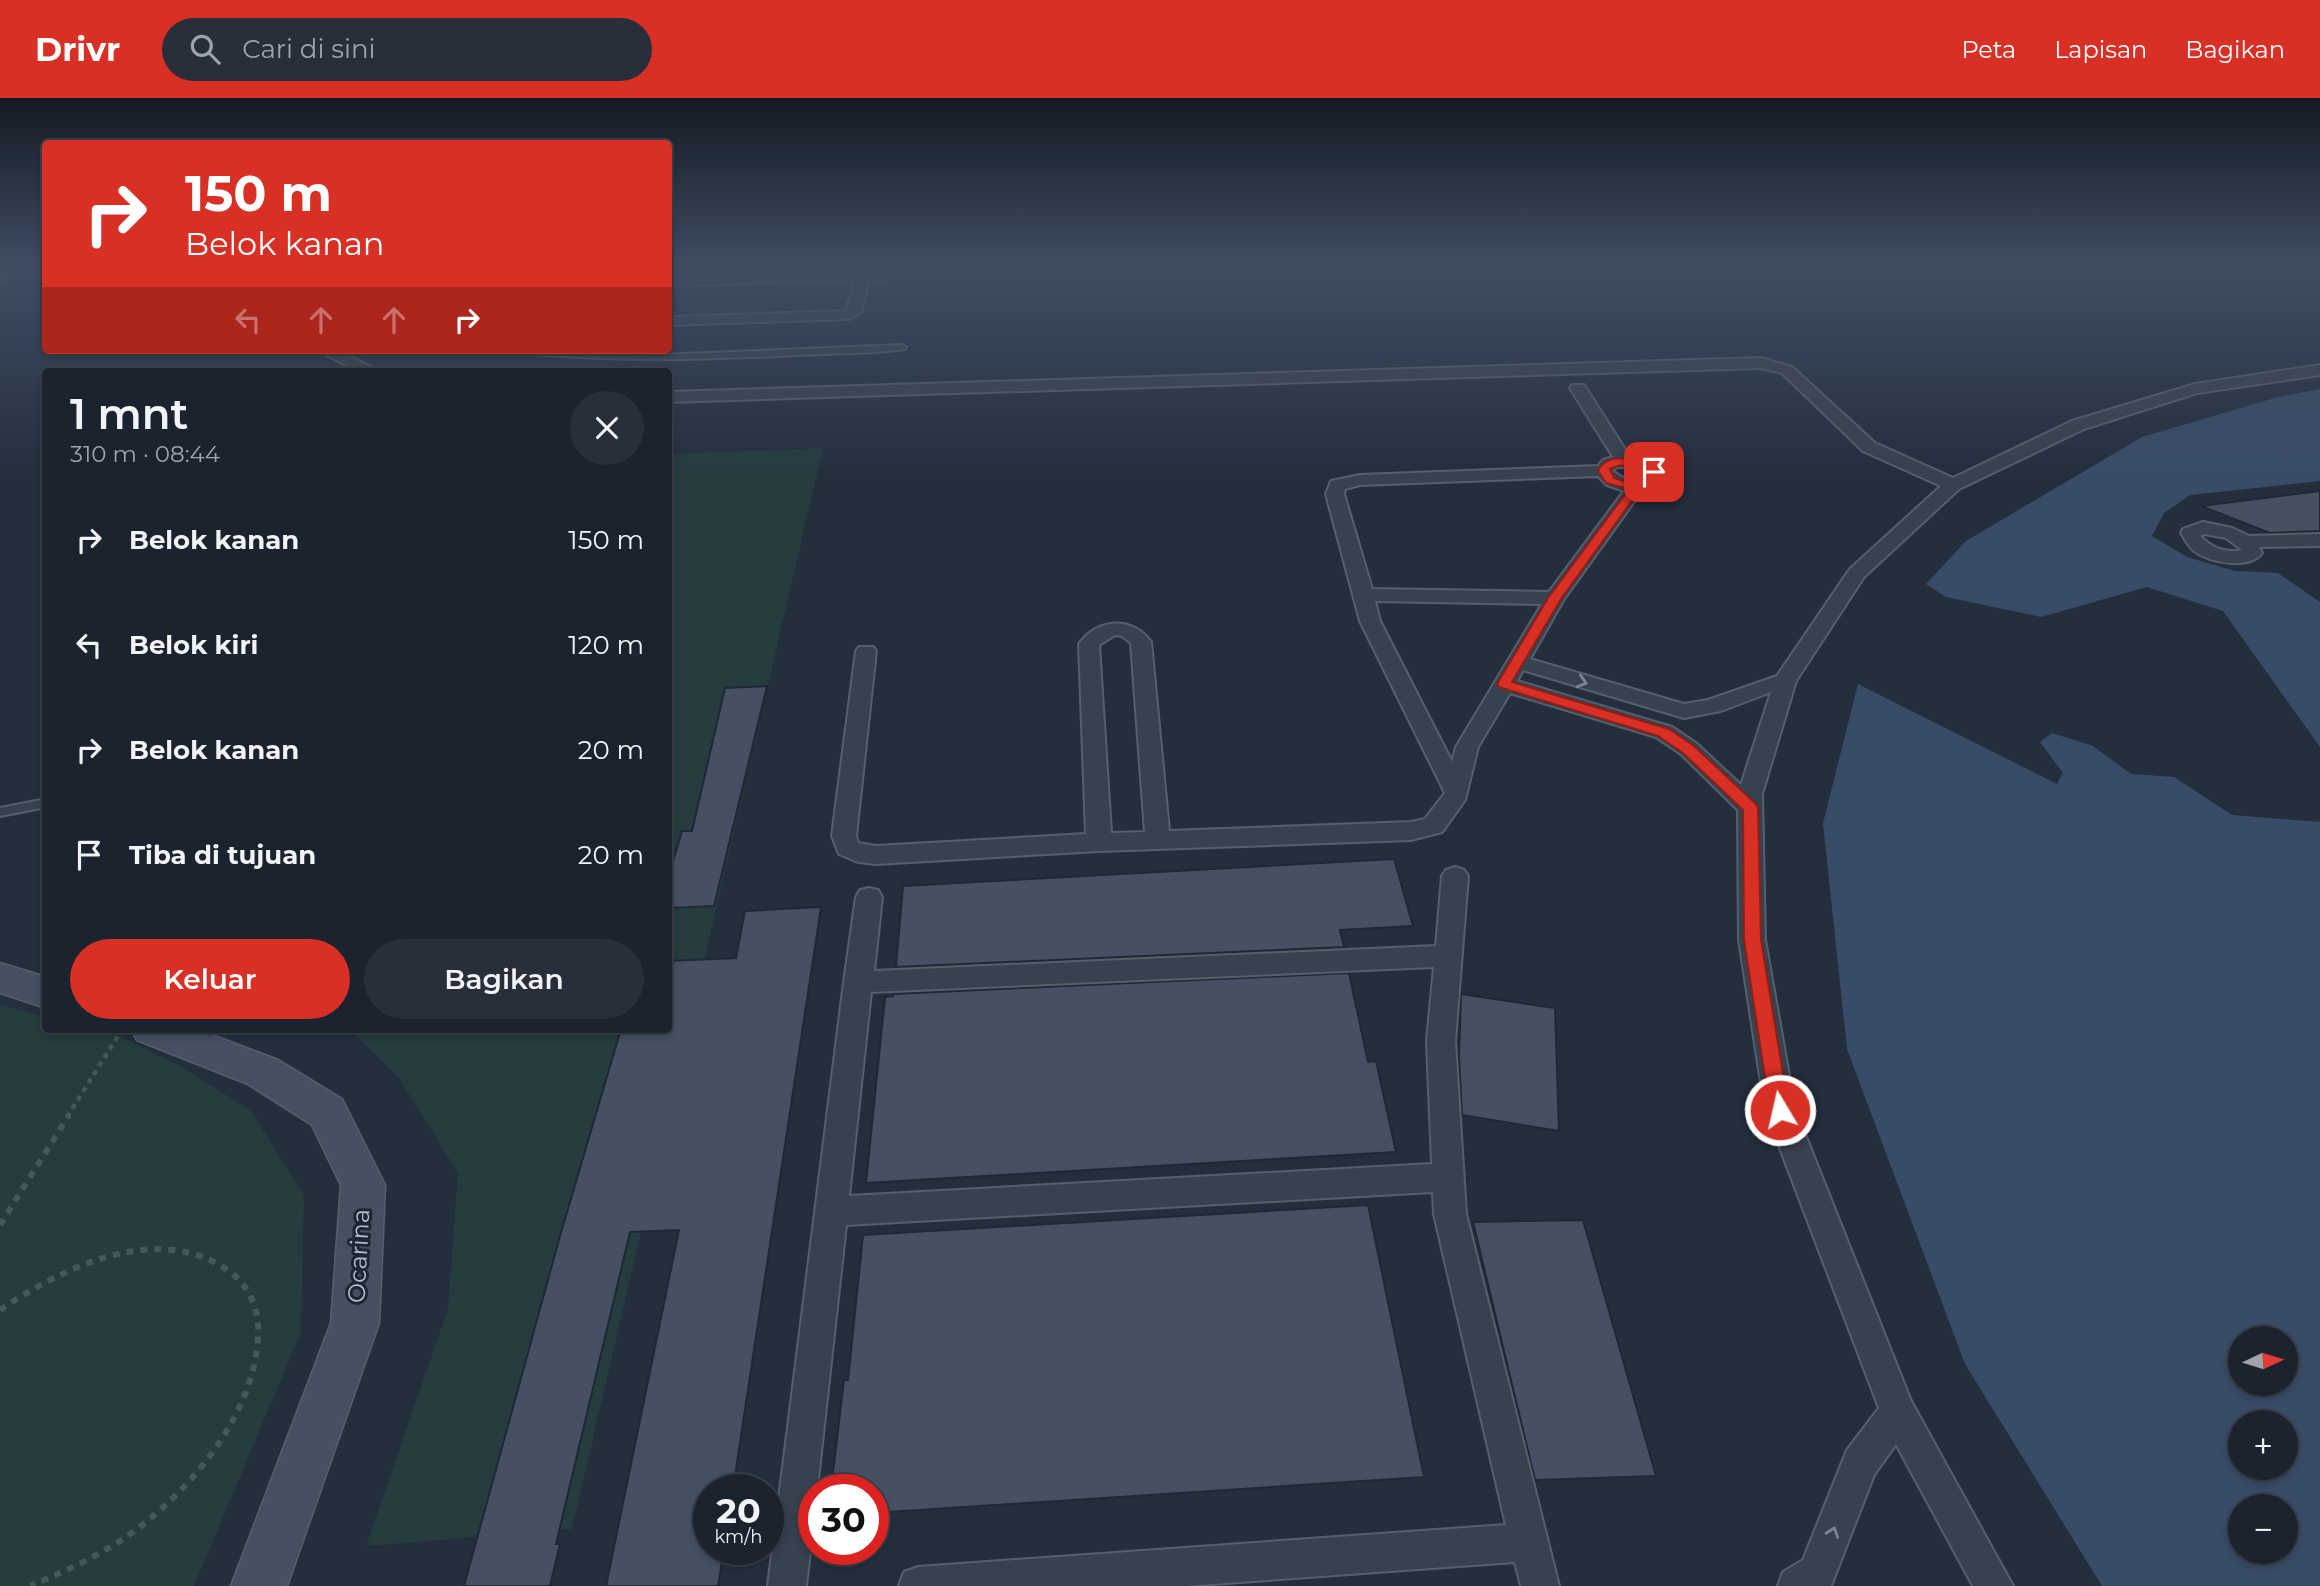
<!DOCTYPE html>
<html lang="id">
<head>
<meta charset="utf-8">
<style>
  body { margin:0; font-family:Montserrat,sans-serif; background:#282f3a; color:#f1f3f6; height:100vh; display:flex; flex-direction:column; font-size:26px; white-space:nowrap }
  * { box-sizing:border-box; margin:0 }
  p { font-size:23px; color:#a0a4aa }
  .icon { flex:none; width:38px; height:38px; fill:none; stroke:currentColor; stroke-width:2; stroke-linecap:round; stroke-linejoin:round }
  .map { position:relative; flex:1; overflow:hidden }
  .side { position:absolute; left:42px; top:270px; width:630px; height:665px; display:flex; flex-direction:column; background:#1b232e; border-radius:7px; box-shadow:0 4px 10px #0003,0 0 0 2px #39404a }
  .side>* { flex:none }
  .banner { position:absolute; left:42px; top:42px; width:630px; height:214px; border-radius:7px; box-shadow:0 4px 10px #0003,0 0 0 2px #39404a; background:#d93025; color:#fff; overflow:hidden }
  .needle { width:46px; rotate:86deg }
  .fabs { position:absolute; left:2228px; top:1228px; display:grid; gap:14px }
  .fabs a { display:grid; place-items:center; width:70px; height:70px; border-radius:50%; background:#1b232e; box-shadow:0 4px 10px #0003,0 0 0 2px #39404a; font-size:35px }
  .speed { position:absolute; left:693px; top:1376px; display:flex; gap:14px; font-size:35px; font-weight:700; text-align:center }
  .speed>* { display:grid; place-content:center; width:91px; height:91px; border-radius:50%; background:#1b232e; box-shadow:0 4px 10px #0003,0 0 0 2px #39404a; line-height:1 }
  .speed small { font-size:18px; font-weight:400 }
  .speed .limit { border:10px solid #d22; background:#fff; color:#111 }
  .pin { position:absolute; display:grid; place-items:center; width:60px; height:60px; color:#fff; margin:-30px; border-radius:14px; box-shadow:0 4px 10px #0006 }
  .me { position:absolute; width:77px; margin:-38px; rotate:351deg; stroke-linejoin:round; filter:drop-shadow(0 0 5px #0008) }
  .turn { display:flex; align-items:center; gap:24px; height:147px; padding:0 28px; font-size:32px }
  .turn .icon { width:91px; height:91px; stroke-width:2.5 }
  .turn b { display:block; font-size:49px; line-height:60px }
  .lanes { display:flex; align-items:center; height:66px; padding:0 28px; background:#0003; justify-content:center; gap:35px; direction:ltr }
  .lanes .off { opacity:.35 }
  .round { display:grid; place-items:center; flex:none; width:74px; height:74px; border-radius:37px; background:#282f3a }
  .head { display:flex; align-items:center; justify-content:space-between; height:119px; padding:0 28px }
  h1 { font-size:42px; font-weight:600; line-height:52px }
  .button { display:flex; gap:14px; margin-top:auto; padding:14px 28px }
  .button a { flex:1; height:80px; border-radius:42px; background:#d93025; color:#fff; font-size:28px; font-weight:600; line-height:80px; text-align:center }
  .button a+a { background:#282f3a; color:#f1f3f6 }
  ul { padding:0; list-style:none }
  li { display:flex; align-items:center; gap:21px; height:105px; padding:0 28px }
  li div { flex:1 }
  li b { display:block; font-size:26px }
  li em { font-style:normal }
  header { display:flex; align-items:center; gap:42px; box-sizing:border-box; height:98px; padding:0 35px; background:#d93025; color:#fff }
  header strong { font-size:33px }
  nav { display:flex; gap:38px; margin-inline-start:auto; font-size:24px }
  .search { width:490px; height:63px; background:#282f3a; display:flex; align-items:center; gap:18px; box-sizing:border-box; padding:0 24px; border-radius:38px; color:#a0a4aa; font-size:26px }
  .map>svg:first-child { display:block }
  .green { fill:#263c3f }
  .water { fill:#394c67; fill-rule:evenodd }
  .building { fill:#455162; stroke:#1f2835; stroke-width:2 }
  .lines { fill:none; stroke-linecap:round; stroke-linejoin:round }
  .lane-casing { stroke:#565f6c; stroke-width:4 }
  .street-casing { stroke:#565f6c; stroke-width:4 }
  .secondary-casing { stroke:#565f6c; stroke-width:3 }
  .path-far1 { stroke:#44595c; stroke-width:4.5; stroke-dasharray:5 5; stroke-linecap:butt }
  .path { stroke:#44595c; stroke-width:6; stroke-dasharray:7 7; stroke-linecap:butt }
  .lane { fill:#38414e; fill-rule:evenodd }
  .street { fill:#38414e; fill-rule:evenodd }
  .secondary { fill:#465061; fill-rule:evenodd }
  .oneway { stroke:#7c8592 }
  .route { fill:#d93025; stroke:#8d1f18; stroke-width:2 }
  .labels { text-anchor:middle; stroke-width:6; stroke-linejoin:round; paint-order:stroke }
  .near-street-label { font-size:24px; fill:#b4bcc9; stroke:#1d2633 }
</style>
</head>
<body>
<header>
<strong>Drivr</strong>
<div class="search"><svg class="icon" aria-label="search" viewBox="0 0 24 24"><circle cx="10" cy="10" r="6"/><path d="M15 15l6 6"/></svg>Cari di sini</div>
<nav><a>Peta</a><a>Lapisan</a><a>Bagikan</a></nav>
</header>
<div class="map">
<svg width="2320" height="1488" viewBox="0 0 2320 1488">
  <rect width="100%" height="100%" fill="#242f3e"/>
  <g class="green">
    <polygon points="823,350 572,1431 366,1448 448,1211 458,1075 399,980 350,931 668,931 669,356"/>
    <polygon points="0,907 45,919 46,931 94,931 120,938 189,973 251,1013 304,1097 301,1234 194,1488 0,1488"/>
  </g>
  <g class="water">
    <polygon points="2320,291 2320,383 2190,397 2164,415 2152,438 2187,459 2235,473 2278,475 2320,504 2320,649 2223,513 2147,489 2041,519 1946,499 1926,486 1966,443 2142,339 2278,299"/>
    <path d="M 1858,586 L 2057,686 L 2063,675 L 2040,644 L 2052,635 L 2093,648 L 2131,676 L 2174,679 L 2232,717 L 2320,724 L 2320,1488 L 2102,1488 L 1965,1266 L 1847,951 L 1823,725 ZM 2240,1241 L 2286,1241 L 2286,1286 L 2240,1286 ZM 2240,1325 L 2286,1325 L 2286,1370 L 2240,1370 ZM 2240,1409 L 2286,1409 L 2286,1454 L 2240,1454 Z"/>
  </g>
  <g class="building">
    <polygon points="2320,393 2320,433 2270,435 2201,408"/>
    <polygon points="767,588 714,808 668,810 668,780 682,733 692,733 725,590"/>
    <polygon points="1394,761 1413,828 1340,832 1344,849 896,869 903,788"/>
    <polygon points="821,809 733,1391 709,1391 709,1451 724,1451 718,1488 606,1488 679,1132 630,1134 556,1446 560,1446 550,1488 464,1488 560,1138 621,931 668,931 668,863 736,860 745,813"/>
    <polygon points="1349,875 1368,964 1376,963 1396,1054 866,1085 885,899 893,898 893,896"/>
    <polygon points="1461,896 1555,910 1559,1033 1462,1017 1459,959"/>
    <polygon points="1368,1107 1424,1379 873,1415 873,1391 831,1391 844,1282 848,1282 863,1137"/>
    <polygon points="1583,1122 1656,1378 1535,1382 1473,1124"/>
  </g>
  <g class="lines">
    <g class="lane-casing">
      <g id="lane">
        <path d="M 902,247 L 906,249 L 905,251 C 870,256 833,255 797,257 C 702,262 608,264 513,254 L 509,252 L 659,257 Z"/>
        <polygon points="46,701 46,709 0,718 0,710"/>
      </g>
    </g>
    <g class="street-casing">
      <g id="street">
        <polygon points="895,173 900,174 900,180 869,182 861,214 849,221 668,227 668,219 846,213 855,182 668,188 668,180"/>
        <polygon points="316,252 337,252 379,273 358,273"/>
        <path d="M 1761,260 L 1792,269 L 1875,345 L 1953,380 L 2072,323 L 2195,286 L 2320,267 L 2320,277 L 2197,295 L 2084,331 L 1959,391 L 1864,479 L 1796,583 L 1762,696 L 1765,842 L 1795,1011 L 1911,1303 L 2013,1488 L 1973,1488 L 1896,1346 L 1874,1377 L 1831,1488 L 1778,1488 L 1783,1474 L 1803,1462 L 1847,1352 L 1879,1310 L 1765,1011 L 1739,842 L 1738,712 L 1681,656 L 1656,639 L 1510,595 L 1478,649 L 1465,702 L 1442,734 L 1411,742 L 1099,753 L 876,766 L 858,764 L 839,756 L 832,738 L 856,553 L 859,549 L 873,549 L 876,553 L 856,738 L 858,745 L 876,748 L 1086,736 L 1079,546 C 1097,520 1133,518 1151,544 L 1169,733 L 1411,724 L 1425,721 L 1445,695 L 1360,523 L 1326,396 L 1331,383 L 1360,377 L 1598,368 L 1603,362 L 1613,359 L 1570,290 L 1572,287 L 1584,287 L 1630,359 L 1660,370 L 1665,383 L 1656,390 L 1641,394 L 1564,501 L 1530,561 L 1684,606 L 1708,602 L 1777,578 L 1850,471 L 1941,388 L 1863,353 L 1782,275 L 1761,270 L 668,304 L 668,294 ZM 1617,369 L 1630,369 L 1646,377 L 1647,381 L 1628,383 L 1612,373 ZM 1598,378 L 1607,387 L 1624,393 L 1549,494 L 1372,491 L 1344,396 L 1345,391 L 1360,387 ZM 1375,503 L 1542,506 L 1456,649 L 1452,664 L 1380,523 ZM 1115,537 L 1122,538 L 1131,545 L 1145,734 L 1111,735 L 1099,547 ZM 1523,572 L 1684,620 L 1721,613 L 1771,594 L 1741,687 L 1697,646 L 1672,629 L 1517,583 Z"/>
        <path d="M 2203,424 L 2232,430 L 2249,438 L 2320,436 L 2320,448 L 2259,449 L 2262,455 C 2249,472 2210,465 2194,453 C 2188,448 2185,441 2181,435 L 2183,431 ZM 2205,436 L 2226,440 L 2242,452 C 2226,455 2214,451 2202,440 L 2201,437 Z"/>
        <path d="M 1455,769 L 1464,772 L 1468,778 L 1455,943 L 1466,1116 L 1559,1488 L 1521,1488 L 1515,1464 L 1185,1488 L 899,1488 L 904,1474 L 918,1469 L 1506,1427 L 1434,1116 L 1433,1094 L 846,1127 L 817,1391 L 814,1391 L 814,1420 L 806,1488 L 768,1488 L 844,884 L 856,799 L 860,792 L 869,790 L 878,792 L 882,799 L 874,873 L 1436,848 L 1442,778 L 1446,772 ZM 1434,869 L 1427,943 L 1432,1066 L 849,1098 L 871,894 Z"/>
      </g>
    </g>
    <g class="secondary-casing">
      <g id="secondary">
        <polygon points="6,167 30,167 27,171 0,184 0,170"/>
        <polygon points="0,865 46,879 46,910 0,895"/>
        <polygon points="131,931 196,931 278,962 342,1001 385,1087 379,1225 287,1488 231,1488 331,1225 341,1087 312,1027 248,986 137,942"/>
      </g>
    </g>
    <polyline class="path-far1" points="67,1019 118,938"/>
    <g class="path">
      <polyline points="0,1127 69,1017"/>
      <path d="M 0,1212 C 62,1170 155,1124 226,1171 C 249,1186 260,1211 258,1239 C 254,1320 185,1400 120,1443 C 92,1461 61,1475 30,1488"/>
    </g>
    <use href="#lane" class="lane"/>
    <use href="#street" class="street"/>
    <use href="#secondary" class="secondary"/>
  </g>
  <defs><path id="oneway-chevron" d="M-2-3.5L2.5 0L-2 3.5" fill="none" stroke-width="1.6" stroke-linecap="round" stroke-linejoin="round" transform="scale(1.75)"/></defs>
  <g class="oneway">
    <use href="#oneway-chevron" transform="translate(1582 584) rotate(17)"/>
    <use href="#oneway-chevron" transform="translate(1833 1434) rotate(-70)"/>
  </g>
  <linearGradient id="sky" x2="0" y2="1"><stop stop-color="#141a22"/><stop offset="0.45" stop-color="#3f4d63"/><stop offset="1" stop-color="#3f4d63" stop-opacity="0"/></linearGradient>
  <rect width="2320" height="375" fill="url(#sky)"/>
  <path class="route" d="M 1633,360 L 1660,374 L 1654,377 C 1638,372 1627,362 1610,371 L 1614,380 L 1642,389 L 1561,501 L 1512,584 L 1669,631 L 1694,648 L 1756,706 L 1758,710 L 1761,842 L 1789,1012 L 1786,1017 L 1780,1020 L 1773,1017 L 1770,1012 L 1744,842 L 1743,712 L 1683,655 L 1658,638 L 1499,589 L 1497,586 L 1548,500 L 1629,391 L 1606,385 L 1598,373 C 1604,359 1619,360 1633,360 Z"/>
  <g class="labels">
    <g class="near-street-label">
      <text transform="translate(359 1158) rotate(-87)" y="8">Ocarina</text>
    </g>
  </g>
</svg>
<div class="fabs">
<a><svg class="needle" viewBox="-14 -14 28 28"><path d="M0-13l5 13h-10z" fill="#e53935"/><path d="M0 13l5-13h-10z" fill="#a0a4aa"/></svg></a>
<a>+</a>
<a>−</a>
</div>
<div class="speed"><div>20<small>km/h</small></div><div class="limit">30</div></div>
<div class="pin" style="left:1654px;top:374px;background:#d93025"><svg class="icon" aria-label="arrive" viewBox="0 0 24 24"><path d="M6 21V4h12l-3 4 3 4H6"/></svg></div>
<svg class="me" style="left:1780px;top:1012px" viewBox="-20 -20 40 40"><circle r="17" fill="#d93025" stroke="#fff" stroke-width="3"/><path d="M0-11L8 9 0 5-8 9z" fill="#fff"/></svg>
<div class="banner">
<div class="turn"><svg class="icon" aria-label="right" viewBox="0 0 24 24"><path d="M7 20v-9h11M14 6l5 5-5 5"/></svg><div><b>150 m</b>Belok kanan</div></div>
<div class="lanes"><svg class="icon off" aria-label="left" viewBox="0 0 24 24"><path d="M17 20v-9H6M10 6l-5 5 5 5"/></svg><svg class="icon off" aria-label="ahead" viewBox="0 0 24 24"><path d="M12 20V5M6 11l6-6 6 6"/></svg><svg class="icon off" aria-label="ahead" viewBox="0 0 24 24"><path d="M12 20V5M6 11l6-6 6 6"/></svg><svg class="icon" aria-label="right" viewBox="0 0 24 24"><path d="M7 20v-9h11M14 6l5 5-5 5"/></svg></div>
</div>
<section class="side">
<div class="head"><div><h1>1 mnt</h1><p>310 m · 08:44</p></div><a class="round"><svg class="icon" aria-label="close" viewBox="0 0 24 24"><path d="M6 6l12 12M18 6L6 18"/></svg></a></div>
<ul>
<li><svg class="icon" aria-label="right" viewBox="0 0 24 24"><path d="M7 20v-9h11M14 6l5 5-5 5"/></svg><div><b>Belok kanan</b></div><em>150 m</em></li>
<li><svg class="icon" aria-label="left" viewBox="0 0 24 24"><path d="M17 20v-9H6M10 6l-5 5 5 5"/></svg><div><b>Belok kiri</b></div><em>120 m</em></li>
<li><svg class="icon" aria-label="right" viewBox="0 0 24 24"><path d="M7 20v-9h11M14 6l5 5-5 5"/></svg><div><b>Belok kanan</b></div><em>20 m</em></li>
<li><svg class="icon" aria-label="arrive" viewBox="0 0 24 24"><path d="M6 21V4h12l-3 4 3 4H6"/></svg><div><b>Tiba di tujuan</b></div><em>20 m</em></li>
</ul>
<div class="button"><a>Keluar</a><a>Bagikan</a></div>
</section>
</div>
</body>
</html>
